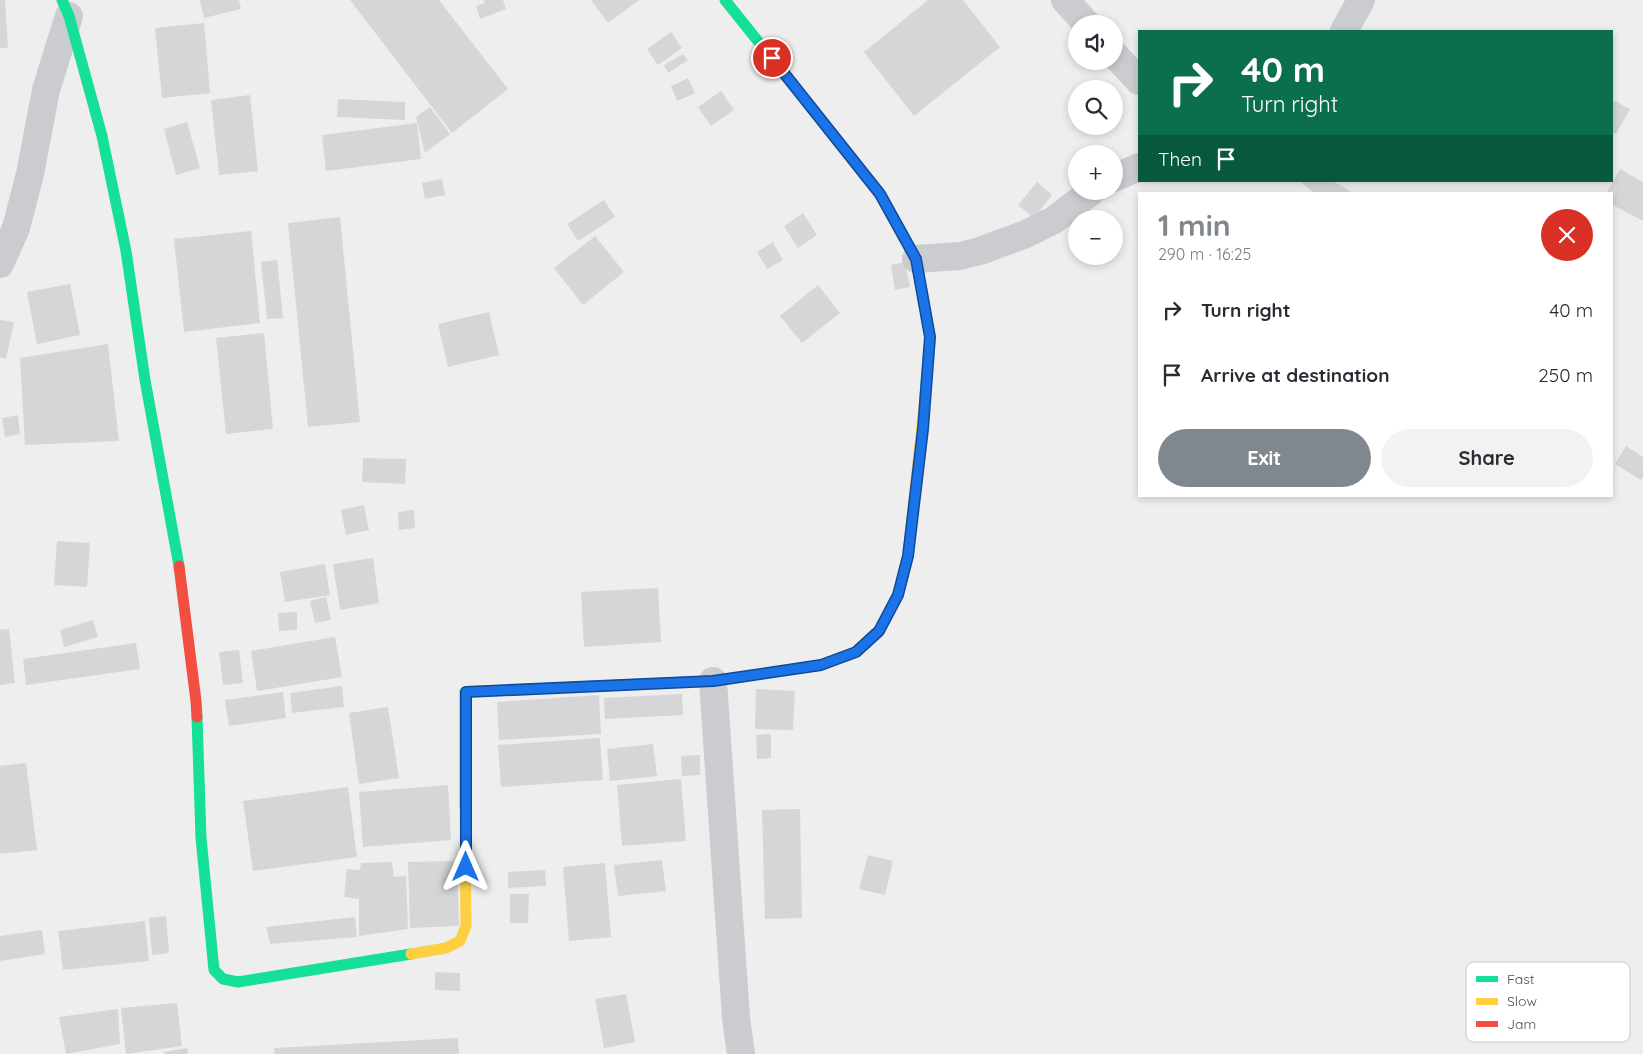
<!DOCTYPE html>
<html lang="en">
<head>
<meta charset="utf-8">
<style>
  body { margin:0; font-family:Quicksand,sans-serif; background:#f2f2f3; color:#2b2b33; height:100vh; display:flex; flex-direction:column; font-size:19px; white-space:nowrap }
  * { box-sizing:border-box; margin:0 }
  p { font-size:16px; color:#7c7c81 }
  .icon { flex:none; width:28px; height:28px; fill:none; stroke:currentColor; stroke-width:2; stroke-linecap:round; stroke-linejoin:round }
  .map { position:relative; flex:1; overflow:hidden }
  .sheet { position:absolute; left:1138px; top:192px; width:475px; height:305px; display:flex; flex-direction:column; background:#fff; border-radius:0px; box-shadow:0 2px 8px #0003 }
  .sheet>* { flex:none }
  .banner { position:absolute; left:1138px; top:30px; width:475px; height:152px; border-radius:0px; box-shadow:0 2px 8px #0003; background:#0b6e4f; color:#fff; overflow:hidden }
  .fabs { position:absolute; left:1068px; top:15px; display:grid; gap:10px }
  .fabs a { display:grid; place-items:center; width:55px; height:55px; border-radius:50%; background:#fff; box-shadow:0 2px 8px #0003; font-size:25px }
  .pin { position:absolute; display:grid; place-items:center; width:42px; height:42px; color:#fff; margin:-21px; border:2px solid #fff; border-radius:50%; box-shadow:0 1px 5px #0007 }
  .me { position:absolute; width:55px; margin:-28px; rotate:0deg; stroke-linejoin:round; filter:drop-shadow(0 0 4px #0008) }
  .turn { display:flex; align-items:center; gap:18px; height:105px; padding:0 20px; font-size:22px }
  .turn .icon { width:65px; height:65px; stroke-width:2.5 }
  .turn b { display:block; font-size:35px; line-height:42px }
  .then { display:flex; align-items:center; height:48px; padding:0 20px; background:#0003; gap:10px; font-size:19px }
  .round { display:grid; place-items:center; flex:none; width:52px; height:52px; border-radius:26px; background:#f2f2f3 }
  .summary { display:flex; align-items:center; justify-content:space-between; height:85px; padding:0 20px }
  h1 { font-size:30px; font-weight:700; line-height:38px; color:#80878e }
  .primary-button { display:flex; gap:10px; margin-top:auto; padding:10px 20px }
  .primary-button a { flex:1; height:58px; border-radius:30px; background:#80878e; color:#fff; font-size:20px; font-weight:700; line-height:58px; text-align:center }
  .primary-button a+a { background:#f2f2f3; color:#2b2b33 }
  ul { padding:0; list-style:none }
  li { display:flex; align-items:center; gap:15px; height:65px; padding:0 20px }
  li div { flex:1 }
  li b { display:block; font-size:19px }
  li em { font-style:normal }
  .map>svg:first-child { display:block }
  .building { fill:#d6d6d8 }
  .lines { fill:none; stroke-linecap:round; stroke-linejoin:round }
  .street { stroke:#cacccf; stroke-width:28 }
  .fast { stroke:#16e098; stroke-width:11 }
  .slow { stroke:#ffcf43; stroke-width:11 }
  .jam { stroke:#f24e42; stroke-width:11 }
  .route-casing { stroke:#114b97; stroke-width:12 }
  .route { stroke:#1a73e8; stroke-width:9 }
  .key { fill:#fff; stroke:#c7cace; stroke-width:1 }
  .key-label { font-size:14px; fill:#45505a }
</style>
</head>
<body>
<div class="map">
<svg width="1643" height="1054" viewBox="0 0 1643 1054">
  <rect width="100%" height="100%" fill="#efeeee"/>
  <g class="building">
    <polygon points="0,0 5,0 8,48 0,48"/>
    <polygon points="200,0 239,0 241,9 204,18"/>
    <polygon points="350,0 439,0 508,89 452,133"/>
    <polygon points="484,0 503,0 506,9 480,19 476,6 485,3"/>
    <polygon points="591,0 639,0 608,23"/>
    <polygon points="928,0 963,0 1000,47 914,116 864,52"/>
    <polygon points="204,23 210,93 162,98 155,28"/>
    <polygon points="671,32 682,48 658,65 647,49"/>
    <polygon points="683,54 688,60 668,73 664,65"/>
    <polygon points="688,78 695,93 677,101 671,86"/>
    <polygon points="721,91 734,110 711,126 698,107"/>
    <polygon points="250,95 258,171 219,175 211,100"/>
    <polygon points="338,99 405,102 405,120 337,117"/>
    <polygon points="1613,100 1630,109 1616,134 1611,132 1611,104"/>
    <polygon points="430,107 450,134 425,153 416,117"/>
    <polygon points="187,122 200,168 176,175 164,129"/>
    <polygon points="417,123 421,159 326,171 322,135"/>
    <polygon points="1620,169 1643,182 1643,221 1611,204 1611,194 1606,194"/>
    <polygon points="442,179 445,195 425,199 422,183"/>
    <polygon points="1300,181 1333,181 1355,194 1315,194"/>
    <polygon points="1037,182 1052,195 1034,218 1018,205"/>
    <polygon points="604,200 615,217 578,241 567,224"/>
    <polygon points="803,213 817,235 798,248 784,226"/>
    <polygon points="340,217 360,422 308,427 288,223"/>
    <polygon points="251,231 260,323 184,332 174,239"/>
    <polygon points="595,236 624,272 583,305 554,268"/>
    <polygon points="773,242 783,260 767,269 757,252"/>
    <polygon points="277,260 283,318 267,319 261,262"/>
    <polygon points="905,262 910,287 895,290 891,265"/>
    <polygon points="70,284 80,335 37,344 27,292"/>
    <polygon points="818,285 840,313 802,343 780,316"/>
    <polygon points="489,312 499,355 448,367 438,324"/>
    <polygon points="0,320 14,322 6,359 0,357"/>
    <polygon points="264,333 273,429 226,434 216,338"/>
    <polygon points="108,344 119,441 25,445 20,358"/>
    <polygon points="18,415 20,434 5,437 2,418"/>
    <polygon points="1626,446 1643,457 1643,477 1641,480 1615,464"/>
    <polygon points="363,458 406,459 405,484 362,482"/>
    <polygon points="364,505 369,530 346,535 341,510"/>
    <polygon points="414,510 415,528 399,530 398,512"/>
    <polygon points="57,541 90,543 87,587 54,585"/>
    <polygon points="373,558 379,603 340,610 333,564"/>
    <polygon points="325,564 330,595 285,602 280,572"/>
    <polygon points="658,588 661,642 584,647 581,592"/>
    <polygon points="326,597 331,620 315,623 310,601"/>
    <polygon points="297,612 297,630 279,631 278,613"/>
    <polygon points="93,620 98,637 64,647 60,630"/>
    <polygon points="9,629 15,683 0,685 0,630"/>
    <polygon points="335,637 342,677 257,691 251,651"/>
    <polygon points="136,643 140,669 26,685 23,659"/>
    <polygon points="239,650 243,683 223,685 219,652"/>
    <polygon points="342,686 344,707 292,713 290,693"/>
    <polygon points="756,689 795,691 793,730 755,729"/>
    <polygon points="283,692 286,718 229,726 225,700"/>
    <polygon points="682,694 683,715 605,719 604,698"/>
    <polygon points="599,695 601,734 499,740 497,702"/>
    <polygon points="388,707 399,778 359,784 349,713"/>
    <polygon points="771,734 771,758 757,759 756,735"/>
    <polygon points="600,738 603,780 501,787 498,745"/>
    <polygon points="653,744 657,776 610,781 607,749"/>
    <polygon points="700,755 700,775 682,776 681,756"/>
    <polygon points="26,763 37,850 0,854 0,766"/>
    <polygon points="681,779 686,841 622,846 617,785"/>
    <polygon points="448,785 451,840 363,847 359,792"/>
    <polygon points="348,787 357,857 253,871 243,801"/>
    <polygon points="800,809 802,918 765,919 762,810"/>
    <polygon points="868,855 893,861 885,895 859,889"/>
    <polygon points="662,860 666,891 618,896 614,865"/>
    <polygon points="457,861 459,926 410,928 408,862"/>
    <polygon points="392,862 394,877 406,876 408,929 359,936 359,899 344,897 347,869 360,870 361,863"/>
    <polygon points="605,863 611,937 569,941 563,867"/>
    <polygon points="545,870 546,886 508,888 508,872"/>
    <polygon points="510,894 529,894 528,923 510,923"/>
    <polygon points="166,916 169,953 152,955 149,918"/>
    <polygon points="355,917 357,937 270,944 266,927"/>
    <polygon points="145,921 149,961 63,970 58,931"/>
    <polygon points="42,930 45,954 0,961 0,936"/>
    <polygon points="435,972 460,973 460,991 435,990"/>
    <polygon points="626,994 635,1042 604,1048 595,999"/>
    <polygon points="177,1003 182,1046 126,1054 121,1008"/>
    <polygon points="118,1009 120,1044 66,1054 59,1017"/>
    <polygon points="458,1038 459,1054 275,1054 274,1048"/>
    <polygon points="187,1048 188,1054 164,1054 164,1052"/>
  </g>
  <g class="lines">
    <g class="street">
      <polyline points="1065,0 1087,24"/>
      <polyline points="1344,31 1361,0"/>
      <polyline points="1114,54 1139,81"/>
      <polyline points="1114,178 1139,167"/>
      <polyline points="916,259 960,256 980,251 1026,234 1054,220 1092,191"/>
      <polyline points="0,264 16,228 30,174 46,90 69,16"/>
      <polyline points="713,681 736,1018 741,1054"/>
    </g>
    <g class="fast">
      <polyline points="62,0 69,16 102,136 126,251 145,380 179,566"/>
      <polyline points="725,0 880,194 916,259 930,337 925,397"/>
      <polyline points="197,717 201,838 214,970 223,979 238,982 411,954"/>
      <polyline points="465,807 465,692 713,681 821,665 856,652 875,634"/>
    </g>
    <g class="slow">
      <polyline points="875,634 879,631 898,595 908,556 925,397"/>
      <polyline points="411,954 446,948 460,941 466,926 465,807"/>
    </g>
    <polyline class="jam" points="179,566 196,701 197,717"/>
  </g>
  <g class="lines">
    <g class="route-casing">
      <polyline id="route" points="466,867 466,692 713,681 821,665 856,652 879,631 898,595 908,556 923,429 930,337 916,259 880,194 772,58"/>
    </g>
    <use href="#route" class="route"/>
  </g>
  <rect x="1466" y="962" width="164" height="80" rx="8" class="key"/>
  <rect x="1476" y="976" width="22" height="6" fill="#16e098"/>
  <rect x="1476" y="998" width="22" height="7" fill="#ffcf43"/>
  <rect x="1476" y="1021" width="22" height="6" fill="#f24e42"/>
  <g class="key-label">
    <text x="1507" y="984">Fast</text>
    <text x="1507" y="1006">Slow</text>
    <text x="1507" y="1029">Jam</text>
  </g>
</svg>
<div class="fabs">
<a><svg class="icon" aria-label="sound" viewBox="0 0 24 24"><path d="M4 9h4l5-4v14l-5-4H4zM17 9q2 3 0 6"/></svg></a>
<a><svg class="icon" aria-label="search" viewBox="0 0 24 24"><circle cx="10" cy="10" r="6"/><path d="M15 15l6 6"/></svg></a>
<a>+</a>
<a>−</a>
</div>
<div class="pin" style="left:772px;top:58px;background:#d93025"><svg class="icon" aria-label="arrive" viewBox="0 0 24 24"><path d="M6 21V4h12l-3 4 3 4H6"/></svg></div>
<svg class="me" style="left:466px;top:867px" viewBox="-20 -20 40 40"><path d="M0-17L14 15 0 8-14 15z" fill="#1a73e8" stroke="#fff" stroke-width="4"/></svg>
<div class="banner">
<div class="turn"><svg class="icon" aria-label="right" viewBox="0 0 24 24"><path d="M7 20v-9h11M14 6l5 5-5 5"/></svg><div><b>40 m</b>Turn right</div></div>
<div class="then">Then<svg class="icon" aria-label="arrive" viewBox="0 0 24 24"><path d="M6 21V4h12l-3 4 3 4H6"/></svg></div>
</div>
<section class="sheet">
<div class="summary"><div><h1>1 min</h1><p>290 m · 16:25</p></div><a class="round" style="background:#d93025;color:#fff"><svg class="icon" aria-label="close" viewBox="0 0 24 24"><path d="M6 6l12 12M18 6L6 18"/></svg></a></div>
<ul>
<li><svg class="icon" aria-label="right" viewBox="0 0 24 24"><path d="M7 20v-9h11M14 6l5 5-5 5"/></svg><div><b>Turn right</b></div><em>40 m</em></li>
<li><svg class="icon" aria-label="arrive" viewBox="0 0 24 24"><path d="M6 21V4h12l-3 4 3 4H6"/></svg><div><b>Arrive at destination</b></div><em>250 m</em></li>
</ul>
<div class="primary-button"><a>Exit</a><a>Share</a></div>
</section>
</div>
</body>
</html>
